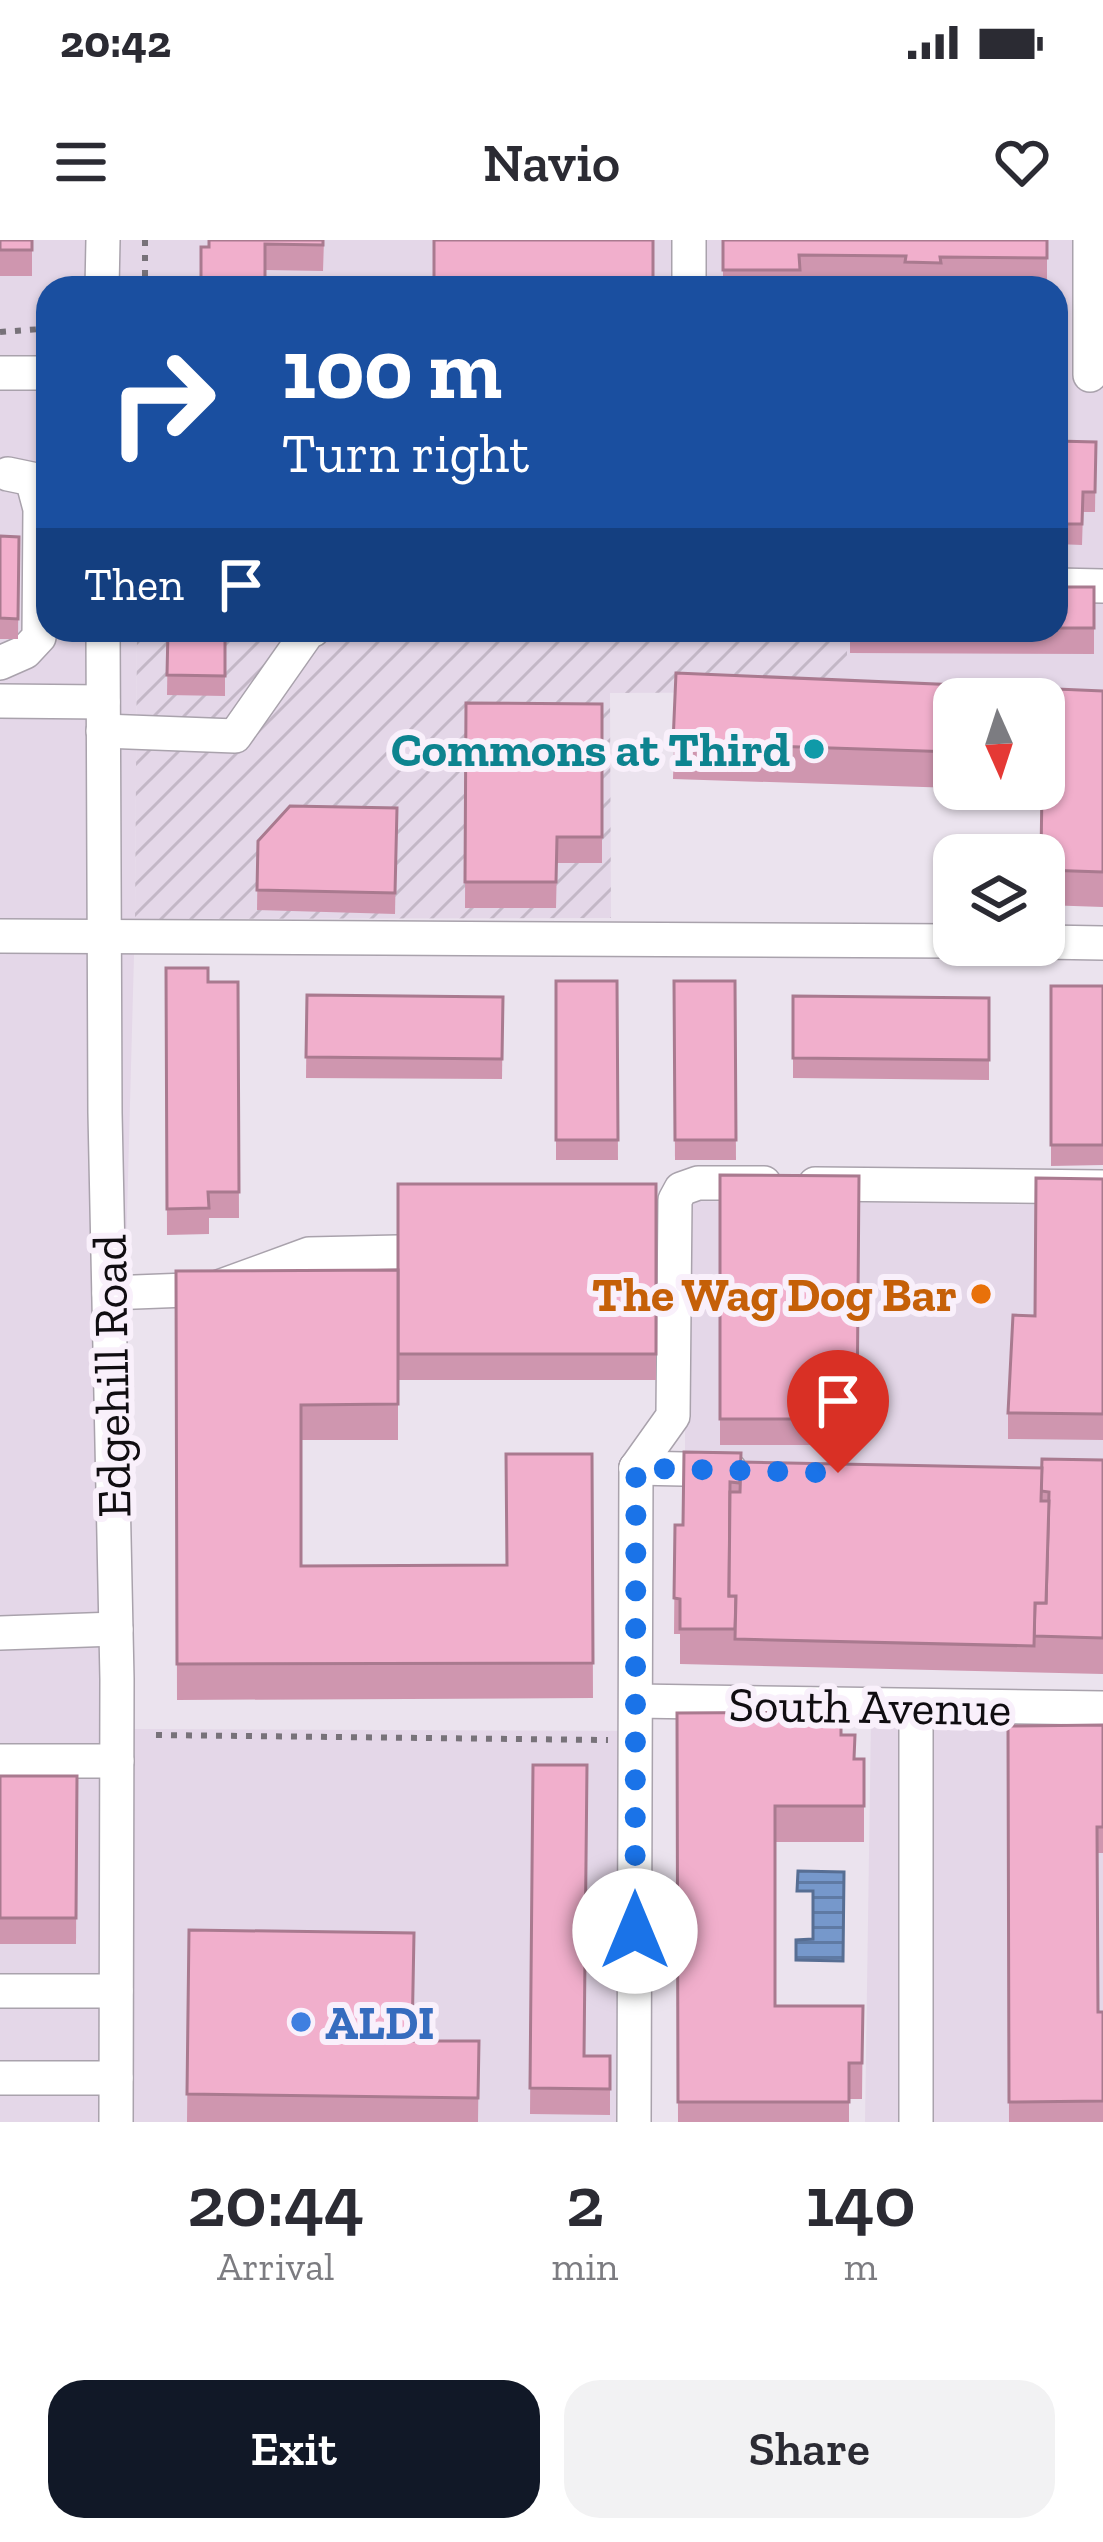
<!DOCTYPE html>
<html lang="en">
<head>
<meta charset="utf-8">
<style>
  body { margin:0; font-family:"Zilla Slab",serif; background:#f2f2f3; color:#2b2b33; height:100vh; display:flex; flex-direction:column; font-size:45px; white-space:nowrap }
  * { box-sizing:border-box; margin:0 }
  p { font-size:39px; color:#7c7c81 }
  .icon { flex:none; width:66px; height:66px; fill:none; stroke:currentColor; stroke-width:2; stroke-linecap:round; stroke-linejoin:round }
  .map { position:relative; height:1882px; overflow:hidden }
  .sheet { display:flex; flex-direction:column; background:#fff; flex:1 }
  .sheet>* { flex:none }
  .guide { position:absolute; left:36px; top:36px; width:1032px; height:366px; border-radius:36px; box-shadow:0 3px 9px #0004; background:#1a4fa0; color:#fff; overflow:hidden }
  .needle { width:78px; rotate:177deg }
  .buttons { position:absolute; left:933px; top:438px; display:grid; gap:24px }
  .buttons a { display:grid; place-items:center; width:132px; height:132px; border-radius:24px; background:#fff; box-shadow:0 3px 9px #0004; font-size:60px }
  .pin { position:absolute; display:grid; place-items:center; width:102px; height:102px; color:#fff; margin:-123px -51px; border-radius:50% 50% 50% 0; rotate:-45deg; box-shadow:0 0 12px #0007 }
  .pin .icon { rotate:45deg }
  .me { position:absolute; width:132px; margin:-66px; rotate:0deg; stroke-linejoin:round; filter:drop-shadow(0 0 9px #0008) }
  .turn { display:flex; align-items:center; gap:42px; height:252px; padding:0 48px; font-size:54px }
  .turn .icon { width:156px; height:156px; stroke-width:2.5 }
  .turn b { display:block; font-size:84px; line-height:102px }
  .then { display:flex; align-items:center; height:114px; padding:0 48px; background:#0003; gap:24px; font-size:45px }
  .eta { display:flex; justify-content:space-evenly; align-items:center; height:204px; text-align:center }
  .eta b { font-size:72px; font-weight:600; line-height:84px }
  .primary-button { display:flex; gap:24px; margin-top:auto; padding:24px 48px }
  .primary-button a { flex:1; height:138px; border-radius:36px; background:#111827; color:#fff; font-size:48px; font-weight:600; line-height:138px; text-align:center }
  .primary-button a+a { background:#f2f2f3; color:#2b2b33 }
  .status { display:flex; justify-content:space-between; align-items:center; height:84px; padding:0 60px; background:#fff; direction:ltr }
  .status svg { height:33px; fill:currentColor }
  header { display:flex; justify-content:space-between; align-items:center; height:156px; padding:0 48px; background:#fff; font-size:54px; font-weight:600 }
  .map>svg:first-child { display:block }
  .built { fill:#e4d7e8 }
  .industrial { fill:url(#industrial-furrows) }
  .water { fill:url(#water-rules); stroke:#576e93; stroke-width:3 }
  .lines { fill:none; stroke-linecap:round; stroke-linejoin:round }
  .minor-casing { stroke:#a9a2ac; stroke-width:36 }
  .path { stroke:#777279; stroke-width:6; stroke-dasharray:6 9; stroke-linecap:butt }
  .minor { stroke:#fff; stroke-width:33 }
  .wall { fill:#cf96af }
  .building { fill:#f1afcc; stroke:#a97a8f; stroke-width:3 }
  .route { stroke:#1a73e8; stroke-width:21; stroke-dasharray:0 37.8 }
  .culture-dot { fill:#0f9aa8; stroke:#f9f0fb; stroke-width:4.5 }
  .food-dot { fill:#e8710a; stroke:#f9f0fb; stroke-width:4.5 }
  .shop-dot { fill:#3f7fe0; stroke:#f9f0fb; stroke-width:4.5 }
  .labels { text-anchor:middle; stroke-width:12; stroke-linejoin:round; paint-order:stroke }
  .culture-label { font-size:48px; font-weight:bold; fill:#0d838f; stroke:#f9f0fb; text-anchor:end }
  .food-label { font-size:48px; font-weight:bold; fill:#c56008; stroke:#f9f0fb; text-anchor:end }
  .street-label { font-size:48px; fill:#100d11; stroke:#f9f0fb }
  .shop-label { font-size:48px; font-weight:bold; fill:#366cbe; stroke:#f9f0fb; text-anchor:start }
</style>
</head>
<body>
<div class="status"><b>20:42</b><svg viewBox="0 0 49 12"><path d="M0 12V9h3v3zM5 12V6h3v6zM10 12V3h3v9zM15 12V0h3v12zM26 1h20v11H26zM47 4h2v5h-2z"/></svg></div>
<header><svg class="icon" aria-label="menu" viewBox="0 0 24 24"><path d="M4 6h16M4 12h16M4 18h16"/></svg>Navio<svg class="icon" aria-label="heart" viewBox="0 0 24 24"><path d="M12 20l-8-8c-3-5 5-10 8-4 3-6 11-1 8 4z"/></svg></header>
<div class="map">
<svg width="1103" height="1882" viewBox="0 0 1103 1882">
  <defs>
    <pattern id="industrial-furrows" width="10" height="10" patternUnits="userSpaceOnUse" patternTransform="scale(3)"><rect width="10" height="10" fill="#e4d7e8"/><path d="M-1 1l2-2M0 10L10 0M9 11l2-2" fill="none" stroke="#c3b7c6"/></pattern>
    <pattern id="water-rules" width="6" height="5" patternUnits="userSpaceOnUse" patternTransform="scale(3)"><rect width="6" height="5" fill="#7698cb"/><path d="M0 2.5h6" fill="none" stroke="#5f7aa3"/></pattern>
  </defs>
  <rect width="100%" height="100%" fill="#ebe3ee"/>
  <g class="built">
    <polygon points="0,0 1103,0 1103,471 1021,452 847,452 847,390 1056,390 1056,48 48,48 48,390 137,390 135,679 125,1049 130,1489 648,1491 642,1882 0,1882"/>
    <polygon points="685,961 1103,965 1103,1250 685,1239"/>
    <polygon points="871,1479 1103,1479 1103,1882 865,1882"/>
  </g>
  <polygon class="industrial" points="137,390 847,390 847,452 610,453 611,678 135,679"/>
  <polygon class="water" points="798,1631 844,1632 843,1721 796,1720 796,1700 813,1699 813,1651 797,1651"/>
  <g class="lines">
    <g class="minor-casing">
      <g id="minor">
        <polyline points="102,48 103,0"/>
        <polyline points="689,48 689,0"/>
        <polyline points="0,133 48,133"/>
        <polyline points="1090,135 1090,0"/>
        <polyline points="1056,345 1103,346"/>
        <polyline points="103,390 105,873 117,1439 116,1882"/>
        <polyline points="0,423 25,412 39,397 40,269 32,239 8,234"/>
        <polyline points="0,461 103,462"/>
        <polyline points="103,491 235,496 308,392 313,390"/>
        <polyline points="0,696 954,701"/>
        <polyline points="1044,702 1103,703"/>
        <polyline points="815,944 1103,947"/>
        <polyline points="109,1053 213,1049 309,1014 398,1012"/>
        <polyline points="636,1228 673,1176 675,960 681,949 698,943 764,943"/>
        <polyline points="636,1228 730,1230"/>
        <polyline points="0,1393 116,1389"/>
        <polyline points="636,1461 1103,1468"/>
        <polyline points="916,1466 916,1882"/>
        <polyline points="0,1521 117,1521"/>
        <polyline points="0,1751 116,1751"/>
        <polyline points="0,1838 116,1838"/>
        <polyline points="634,1882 636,1228"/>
      </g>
    </g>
    <g class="path">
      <polyline points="145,0 145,48"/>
      <polyline points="0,92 41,89 48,80"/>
      <polyline points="156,1495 608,1500"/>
    </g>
    <use href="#minor" class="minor"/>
  </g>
  <g class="wall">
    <rect x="0" y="0" width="32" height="36"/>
    <polygon points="324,0 323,31 265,30 265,48 201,48 201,7"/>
    <polygon points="433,0 654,0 653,48 434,48"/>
    <polygon points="723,0 1047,0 1047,44 941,43 941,48 905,48 905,42 800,41 800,48 723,48"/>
    <polygon points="1056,201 1096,202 1095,272 1083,272 1082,305 1056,304"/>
    <polygon points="0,296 19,297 18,399 0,399"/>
    <polygon points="1056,347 1094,347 1094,414 850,413 850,390 1056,390"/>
    <polygon points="168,390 225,390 225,456 167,455"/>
    <polygon points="676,433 1103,451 1103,667 1044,665 1044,615 1041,615 1042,551 993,549 1044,549 1044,459 954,459 954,548 673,539"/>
    <polygon points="466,463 602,464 602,623 557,623 556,668 465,668"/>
    <polygon points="397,568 395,674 257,670 258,601"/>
    <polygon points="166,728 208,742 238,742 239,978 209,978 209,994 167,995"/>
    <polygon points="556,741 617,741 618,920 556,920"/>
    <polygon points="674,741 735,741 736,920 675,920"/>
    <polygon points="1051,746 1103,746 1103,925 1051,926"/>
    <polygon points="307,755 503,757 502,839 306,838"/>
    <polygon points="793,756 989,758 989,840 793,838"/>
    <polygon points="720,935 859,936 857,1205 720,1205"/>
    <polygon points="1103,939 1103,1200 1008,1199 1008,1173"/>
    <polygon points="656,944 656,1140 398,1140 398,1200 301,1200 301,1326 507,1325 592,1214 593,1458 177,1460 176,1031 398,1030"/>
    <polygon points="1103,1220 1103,1434 680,1424 680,1394 674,1394 675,1285 683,1285 741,1222 1042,1228"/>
    <polygon points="677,1473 841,1495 855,1519 864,1519 864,1602 775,1602 775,1766 863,1766 862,1859 849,1859 849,1882 678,1882"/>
    <polygon points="1103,1485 1103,1613 1098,1613 1098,1772 1103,1772 1103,1882 1009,1882 1008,1486"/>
    <polygon points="533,1525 584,1816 610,1816 610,1875 530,1874"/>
    <polygon points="0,1536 77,1536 76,1704 0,1704"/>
    <polygon points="189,1690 413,1801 479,1801 478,1882 187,1882"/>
  </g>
  <g class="building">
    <rect x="0" y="0" width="32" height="10"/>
    <polygon points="209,0 323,0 323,5 265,4 265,40 201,39 201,7 209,7"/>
    <polygon points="434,0 653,0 653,41 434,39"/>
    <polygon points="723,0 1047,0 1047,18 940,17 941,23 905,22 906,16 799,15 800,30 723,30"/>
    <polygon points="1056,201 1096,202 1095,252 1083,252 1082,284 1056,284"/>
    <polygon points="0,296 19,297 18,379 0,378"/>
    <rect x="1056" y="347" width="38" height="41"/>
    <polygon points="168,390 225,390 225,436 167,435"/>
    <polygon points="676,433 1103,451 1103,632 1044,630 1044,615 1041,615 1042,549 1044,549 1044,459 954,459 954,512 673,503"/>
    <polygon points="466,463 602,464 602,597 557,597 556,642 465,642"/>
    <polygon points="290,566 397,568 395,653 257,650 258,601"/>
    <polygon points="166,728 208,728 208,742 238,742 239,952 208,952 209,968 167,969"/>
    <polygon points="556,741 617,741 618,900 556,900"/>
    <polygon points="674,741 735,741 736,900 675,900"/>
    <rect x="1051" y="746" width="52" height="159"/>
    <polygon points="307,755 503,757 502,819 306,817"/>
    <polygon points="793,756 989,758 989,820 793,818"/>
    <polygon points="720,935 859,936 857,1179 720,1179"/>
    <polygon points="1036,938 1103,939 1103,1174 1008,1173 1013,1075 1035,1076"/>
    <rect x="398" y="944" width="258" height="170"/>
    <polygon points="398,1030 398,1164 301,1165 301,1326 507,1325 506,1214 592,1214 593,1423 177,1424 176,1031"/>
    <polygon points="684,1212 741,1213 740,1243 730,1242 729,1356 736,1356 735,1389 680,1389 680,1359 674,1358 675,1285 683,1285"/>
    <polygon points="1042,1219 1103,1220 1103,1398 1034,1396 1035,1363 1046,1363 1049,1252 1041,1251"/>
    <polygon points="741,1222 1042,1228 1041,1261 1049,1261 1046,1363 1035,1363 1034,1406 735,1399 736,1356 729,1356 730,1252 740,1252"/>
    <polygon points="841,1472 841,1495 855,1495 854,1519 864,1519 864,1566 775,1566 775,1766 863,1766 862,1823 849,1823 849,1862 678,1862 677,1473"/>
    <polygon points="1103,1485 1103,1587 1097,1587 1098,1772 1103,1772 1103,1861 1009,1862 1008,1486"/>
    <polygon points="533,1525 587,1525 584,1816 610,1816 610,1849 530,1848"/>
    <polygon points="0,1536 77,1536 76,1678 0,1678"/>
    <polygon points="189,1690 414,1693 412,1801 479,1801 478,1858 187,1854"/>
  </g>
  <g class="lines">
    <polyline class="route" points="635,1691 636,1228 838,1233"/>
  </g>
  <circle class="culture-dot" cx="814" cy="509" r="12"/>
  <circle class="food-dot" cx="981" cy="1054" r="12"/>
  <circle class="shop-dot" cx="301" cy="1782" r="12"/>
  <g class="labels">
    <g class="culture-label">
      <text x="790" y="526">Commons at Third</text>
    </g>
    <g class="food-label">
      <text x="957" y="1071">The Wag Dog Bar</text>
    </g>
    <g class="street-label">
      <text transform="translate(111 1136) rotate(-91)" y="17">Edgehill Road</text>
      <text transform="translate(870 1466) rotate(1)" y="17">South Avenue</text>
    </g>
    <g class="shop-label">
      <text x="325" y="1799">ALDI</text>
    </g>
  </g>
</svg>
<div class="buttons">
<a><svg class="needle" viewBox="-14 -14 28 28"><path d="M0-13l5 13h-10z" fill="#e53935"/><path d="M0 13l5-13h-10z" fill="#7c7c81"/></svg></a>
<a><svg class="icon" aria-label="layers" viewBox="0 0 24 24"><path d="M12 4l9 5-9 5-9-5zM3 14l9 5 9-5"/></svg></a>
</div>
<div class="pin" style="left:838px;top:1233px;background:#d93025"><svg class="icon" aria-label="arrive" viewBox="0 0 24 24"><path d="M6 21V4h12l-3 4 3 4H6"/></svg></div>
<svg class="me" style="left:635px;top:1691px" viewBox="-20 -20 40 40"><circle r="19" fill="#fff"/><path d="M0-13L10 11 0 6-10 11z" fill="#1a73e8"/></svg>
<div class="guide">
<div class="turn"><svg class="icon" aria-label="right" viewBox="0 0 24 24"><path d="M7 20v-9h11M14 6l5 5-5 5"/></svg><div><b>100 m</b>Turn right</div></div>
<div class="then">Then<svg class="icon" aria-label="arrive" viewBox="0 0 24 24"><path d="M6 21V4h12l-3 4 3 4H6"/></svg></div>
</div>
</div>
<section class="sheet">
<div class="eta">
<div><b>20:44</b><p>Arrival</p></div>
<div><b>2</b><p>min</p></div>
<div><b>140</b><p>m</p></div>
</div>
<div class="primary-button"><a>Exit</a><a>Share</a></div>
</section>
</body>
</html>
